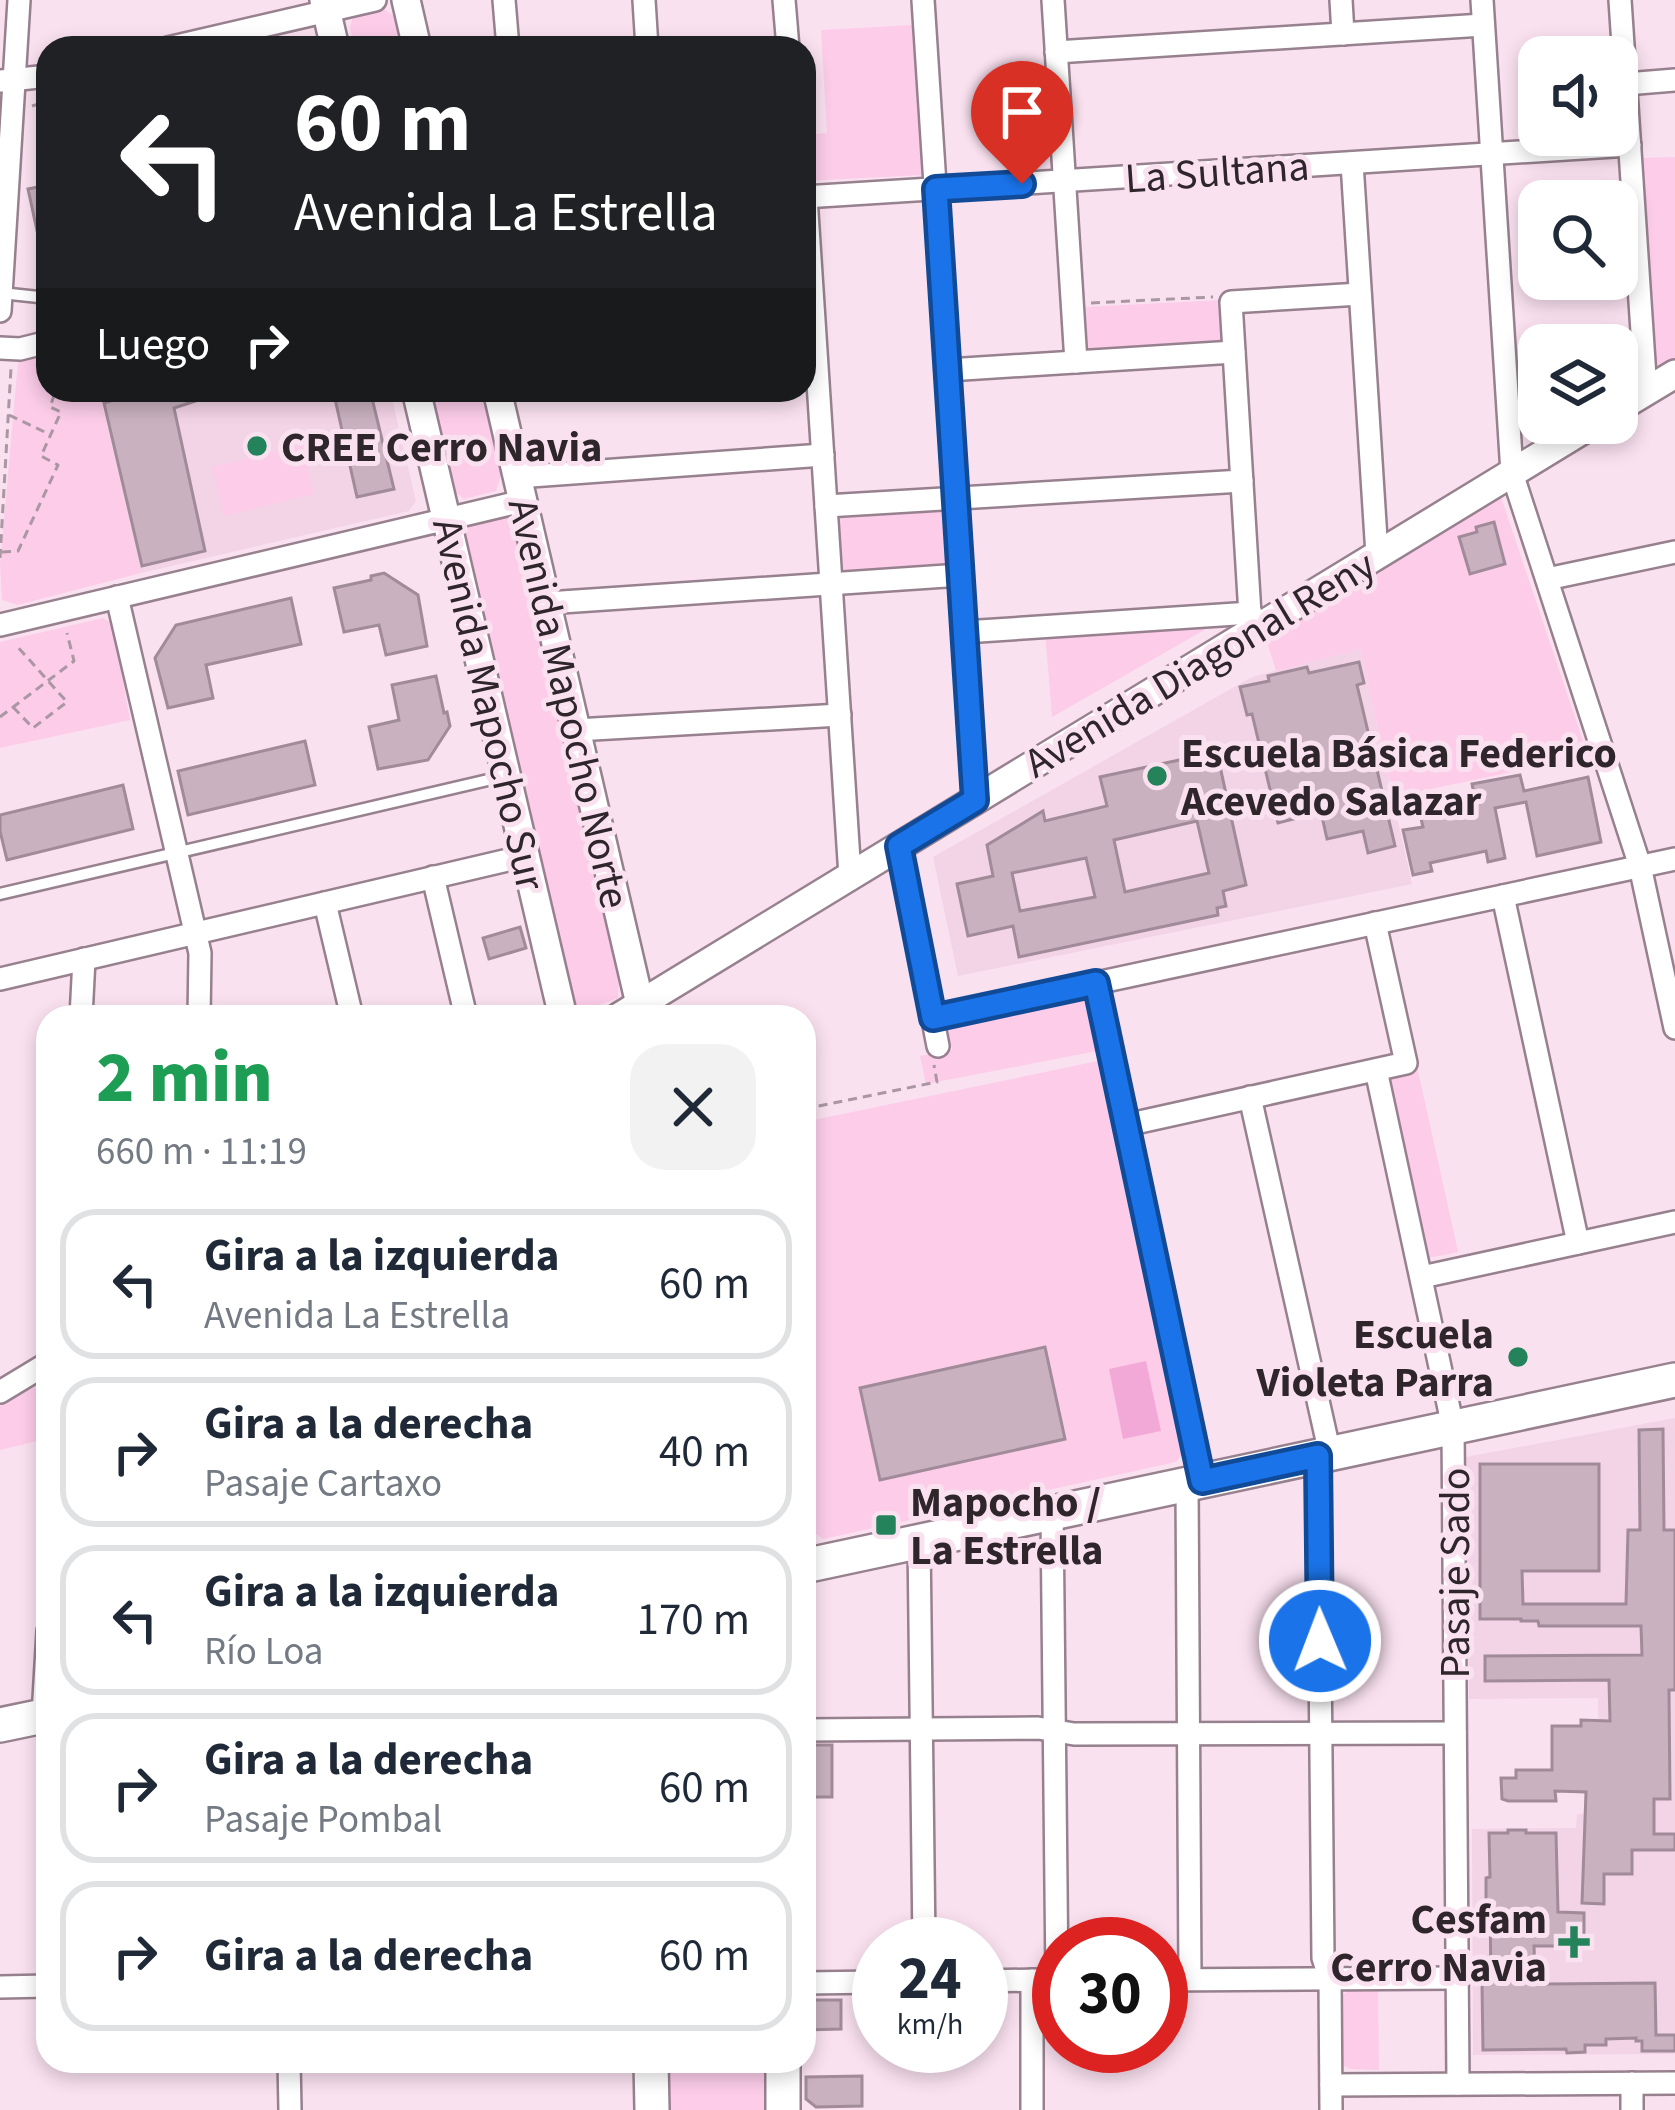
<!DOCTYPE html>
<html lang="es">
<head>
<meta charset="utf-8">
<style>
  body { margin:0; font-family:"Source Sans 3",sans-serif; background:#f2f2f3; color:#1f2937; height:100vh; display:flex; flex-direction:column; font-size:45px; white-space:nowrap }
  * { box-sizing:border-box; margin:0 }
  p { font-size:39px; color:#747a83 }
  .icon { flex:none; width:66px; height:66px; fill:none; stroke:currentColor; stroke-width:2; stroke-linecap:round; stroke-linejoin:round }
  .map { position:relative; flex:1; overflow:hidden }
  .details { position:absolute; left:36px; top:1005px; width:780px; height:1068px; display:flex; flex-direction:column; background:#fff; border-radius:36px; box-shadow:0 6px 18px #0003 }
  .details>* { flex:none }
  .top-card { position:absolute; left:36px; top:36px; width:780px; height:366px; border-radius:36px; box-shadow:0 6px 18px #0003; background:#202124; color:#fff; overflow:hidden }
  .fabs { position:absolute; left:1518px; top:36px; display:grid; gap:24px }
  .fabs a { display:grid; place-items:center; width:120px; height:120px; border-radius:24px; background:#fff; box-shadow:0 6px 18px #0003; font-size:60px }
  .speed { position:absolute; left:852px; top:1917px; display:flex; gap:24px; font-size:60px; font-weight:700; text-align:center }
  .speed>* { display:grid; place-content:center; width:156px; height:156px; border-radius:50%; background:#fff; box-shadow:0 6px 18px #0003; line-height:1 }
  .speed small { font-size:30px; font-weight:400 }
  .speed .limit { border:18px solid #d22; background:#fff; color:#111 }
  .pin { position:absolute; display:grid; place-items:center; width:102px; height:102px; color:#fff; margin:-123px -51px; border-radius:50% 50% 50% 0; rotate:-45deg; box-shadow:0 0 12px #0007 }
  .pin .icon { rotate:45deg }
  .me { position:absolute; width:132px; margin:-66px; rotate:359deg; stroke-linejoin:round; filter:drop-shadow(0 0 9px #0008) }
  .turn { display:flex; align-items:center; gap:42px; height:252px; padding:0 60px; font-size:54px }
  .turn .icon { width:156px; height:156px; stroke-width:2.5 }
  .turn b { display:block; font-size:84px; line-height:102px }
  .then { display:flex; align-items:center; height:114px; padding:0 60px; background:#0003; gap:24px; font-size:45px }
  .round { display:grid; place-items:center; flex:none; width:126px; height:126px; border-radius:36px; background:#f2f2f3 }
  .overview { display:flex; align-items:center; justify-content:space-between; height:204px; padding:0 60px }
  h1 { font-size:72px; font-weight:800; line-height:90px; color:#1e9e55 }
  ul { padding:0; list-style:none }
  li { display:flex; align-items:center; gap:36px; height:150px; margin:0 24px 18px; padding:0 36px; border:6px solid #e0e1e3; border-radius:36px }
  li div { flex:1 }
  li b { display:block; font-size:45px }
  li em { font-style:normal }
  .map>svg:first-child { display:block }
  .built { fill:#f3d3e6 }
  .green { fill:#fccce9 }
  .water { fill:#f3a9d8 }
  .building { fill:#c9b1bf; stroke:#a18b99; stroke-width:3; fill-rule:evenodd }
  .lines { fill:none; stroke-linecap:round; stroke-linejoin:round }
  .service-casing { stroke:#97818e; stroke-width:15 }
  .minor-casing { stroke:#97818e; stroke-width:26 }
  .tertiary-casing { stroke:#97818e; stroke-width:32 }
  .secondary-casing { stroke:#97818e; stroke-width:38 }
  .path { stroke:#aa97a3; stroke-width:3; stroke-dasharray:9 6; stroke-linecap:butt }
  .service { stroke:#fff; stroke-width:10 }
  .minor { stroke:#fff; stroke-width:21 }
  .tertiary { stroke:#fff; stroke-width:27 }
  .secondary { stroke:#fff; stroke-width:33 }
  .route-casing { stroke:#114b97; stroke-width:30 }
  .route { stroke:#1a73e8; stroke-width:21 }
  .poi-dot { fill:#24835b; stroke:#fae1f0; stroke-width:4.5 }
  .labels { text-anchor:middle; stroke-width:10; stroke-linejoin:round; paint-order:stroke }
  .street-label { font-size:42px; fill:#2f262c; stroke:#fae1f0 }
  .poi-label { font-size:42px; font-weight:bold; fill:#2f262c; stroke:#fae1f0; text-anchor:start }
</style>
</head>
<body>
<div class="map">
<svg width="1675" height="2110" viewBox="0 0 1675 2110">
  <rect width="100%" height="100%" fill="#fae1f0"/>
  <g class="built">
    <polygon points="99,390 390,390 416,501 409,511 141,573"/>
    <polygon points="1360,649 1412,884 958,976 933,857 1252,677"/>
    <polygon points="1675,1418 1675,2054 1473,2055 1472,1829 1576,1828 1577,1814 1600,1813 1598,1698 1469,1699 1466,1457"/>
  </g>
  <g class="green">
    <polygon points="380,6 395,17 402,48 354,48 350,27 354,13"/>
    <polygon points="913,25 923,175 804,181 804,135 827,133 821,30"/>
    <polygon points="1675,157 1675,365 1658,371 1652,369 1640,158"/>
    <polygon points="1221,300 1225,344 1088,354 1086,307"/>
    <polygon points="48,353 48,390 99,390 141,573 17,605 2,600 0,564 18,362"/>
    <polygon points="429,390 482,390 502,473 496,491 464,499 450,488"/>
    <polygon points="301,445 314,494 224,516 212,467"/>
    <polygon points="1500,494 1588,756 1393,797 1360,649 1276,671 1265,635"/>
    <polygon points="946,505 950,571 839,576 836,512"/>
    <polygon points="504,512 513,521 619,978 618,998 583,1011 572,1003 462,535 467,521"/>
    <polygon points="103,618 112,623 130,720 0,748 0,642"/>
    <polygon points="1220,621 1052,717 1045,632"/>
    <polygon points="1085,992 1097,1051 926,1084 920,1056 952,1050 946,1019"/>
    <polygon points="1103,1060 1186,1449 1176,1462 823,1539 804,1525 804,1122"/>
    <polygon points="1417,1066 1458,1252 1424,1259 1386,1076"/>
    <polygon points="46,1380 46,1439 0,1450 0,1406"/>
    <polygon points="1350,1990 1378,1990 1379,2070 1350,2069 1340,2064 1340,1996"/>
    <polygon points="661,2061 768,2061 768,2110 662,2110"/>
  </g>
  <polygon class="water" points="1146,1361 1161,1431 1123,1439 1109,1369"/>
  <g class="building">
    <polygon points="48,185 48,248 41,249 28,189"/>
    <polygon points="112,390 219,390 220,393 174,408 205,551 142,566 104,403 114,400"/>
    <polygon points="333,390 370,390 394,489 357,497"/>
    <polygon points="1494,522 1505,564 1470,574 1459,537 1477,532 1476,527"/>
    <polygon points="384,573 418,595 427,646 386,655 379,625 344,632 334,588 371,580 371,576"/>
    <polygon points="291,598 301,644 206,665 213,698 168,708 155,658 176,625"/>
    <polygon points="1359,662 1364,683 1357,685 1395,846 1368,853 1363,831 1327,839 1321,812 1278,823 1252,714 1247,715 1240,687 1269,681 1268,676 1307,667 1309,673"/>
    <polygon points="436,676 444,713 447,712 450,726 428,760 378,769 369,727 399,720 392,685"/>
    <polygon points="305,741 315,785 188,815 178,771"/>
    <path d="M 1216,748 L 1246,885 L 1223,891 L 1226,906 L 1217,908 L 1218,915 L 1019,957 L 1013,926 L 968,936 L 957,884 L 993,876 L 987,845 L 1043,811 L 1045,821 L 1107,806 L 1100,777 L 1184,759 L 1183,755 ZM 1197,821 L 1209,873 L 1125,892 L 1114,840 ZM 1086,858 L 1095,897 L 1020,911 L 1012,873 Z"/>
    <polygon points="1520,775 1524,791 1588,777 1601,842 1537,856 1526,802 1495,808 1505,858 1488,862 1486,851 1430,863 1432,871 1413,875 1403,830 1423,827 1420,815 1476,804 1472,784"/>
    <polygon points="123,785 133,829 7,860 0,831 0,815"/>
    <polygon points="520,927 526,948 489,959 483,938"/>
    <polygon points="1045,1347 1065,1439 880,1480 860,1388"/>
    <polygon points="1663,1429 1664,1530 1675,1530 1675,1690 1669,1690 1670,1799 1654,1799 1654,1834 1675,1834 1675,1850 1632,1850 1632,1874 1604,1874 1604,1904 1582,1903 1586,1792 1555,1791 1556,1801 1508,1801 1502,1799 1501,1778 1516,1778 1516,1770 1552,1770 1552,1726 1581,1726 1581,1720 1610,1721 1609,1680 1485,1681 1485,1656 1642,1655 1641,1626 1539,1626 1538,1621 1521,1621 1521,1619 1480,1619 1480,1464 1599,1464 1599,1571 1522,1571 1523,1604 1626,1604 1628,1530 1640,1530 1639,1430"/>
    <rect x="804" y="1745" width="28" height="52"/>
    <polygon points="1508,1830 1526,1830 1526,1833 1556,1833 1558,1912 1584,1913 1584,1938 1556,1938 1557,1946 1534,1946 1535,1976 1546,1976 1546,1984 1655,1983 1656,2035 1675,2035 1675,2051 1642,2051 1642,2041 1636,2041 1636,2038 1606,2039 1606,2045 1585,2045 1585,2052 1567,2053 1566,2049 1483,2050 1482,1984 1491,1984 1490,1902 1486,1902 1486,1878 1490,1877 1489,1833 1508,1833"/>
    <polygon points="811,2000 841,2000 841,2029 804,2030 804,2006"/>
    <polygon points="862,2076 862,2106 816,2107 806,2099 806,2077"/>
  </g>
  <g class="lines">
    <g class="service-casing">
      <g id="service">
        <polyline points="1,293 48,298"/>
        <polyline points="0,894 505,776"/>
      </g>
    </g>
    <g class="minor-casing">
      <g id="minor">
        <polyline points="504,0 508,48"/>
        <polyline points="644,0 647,48"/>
        <polyline points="784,0 788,48"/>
        <polyline points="923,0 975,800"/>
        <polyline points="1053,0 1076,362"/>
        <polyline points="1341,0 1343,34"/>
        <polyline points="1482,0 1512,473 1640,866 1675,1028"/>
        <polyline points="1620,0 1646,392"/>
        <polyline points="168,48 375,0"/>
        <polyline points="1056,52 1483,25"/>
        <polyline points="1,81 48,76"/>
        <polyline points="1626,84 1675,80"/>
        <polyline points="1352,163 1377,555"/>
        <polyline points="804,197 1630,145"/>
        <polyline points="806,197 850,876"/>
        <polyline points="0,311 19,0"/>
        <polyline points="0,348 20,349 48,342"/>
        <polyline points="948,370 1234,352"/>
        <polyline points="517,477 823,455"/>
        <polyline points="826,506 1242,481"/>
        <polyline points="1547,579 1675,552"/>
        <polyline points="117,597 200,953 199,1017"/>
        <polyline points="547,603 961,575"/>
        <polyline points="0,625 523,501"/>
        <polyline points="1251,631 1231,302 1360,294"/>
        <polyline points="964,632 1251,613"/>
        <polyline points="576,730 840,715"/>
        <polyline points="899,846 938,1046"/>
        <polyline points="433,877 466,1017"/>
        <polyline points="1503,896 1578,1243"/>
        <polyline points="325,903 352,1017"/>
        <polyline points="0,979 525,856"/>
        <polyline points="1096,983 1202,1481"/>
        <polyline points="81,1017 84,959"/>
        <polyline points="933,1018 1675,859"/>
        <polyline points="1376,1070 1453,1427 1458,2084"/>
        <polyline points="1250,1097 1330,1454"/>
        <polyline points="1126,1125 1406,1063 1375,923"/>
        <polyline points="1422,1277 1675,1222"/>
        <polyline points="0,1392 48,1363"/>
        <polyline points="1318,1456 1323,1958 1330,1979 1331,2110"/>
        <polyline points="1187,1484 1190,1979"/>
        <polyline points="1052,1513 1057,1980"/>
        <polyline points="919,1541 924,1944"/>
        <polyline points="43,1716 48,1631"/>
        <polyline points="804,1730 1038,1728 1074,1734 1455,1733"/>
        <polyline points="1032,1980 1032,2110"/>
        <polyline points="1161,1980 1457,1978"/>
        <polyline points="981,1981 1040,1980"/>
        <polyline points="804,1983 879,1982"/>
        <polyline points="0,1987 48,1986"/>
        <polyline points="289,2061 290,2110"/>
        <polyline points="1632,2083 1632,2110"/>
        <polyline points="1331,2085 1675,2083"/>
      </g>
    </g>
    <g class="tertiary-casing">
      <g id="tertiary">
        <polyline points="324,0 335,48"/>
        <polyline points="406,0 417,48"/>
        <polyline points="416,390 563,1017"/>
        <polyline points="497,390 643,1017"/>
        <polyline points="1617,409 1675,374"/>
        <polyline points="619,1017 1594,423"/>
      </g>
    </g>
    <g class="secondary-casing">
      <g id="secondary">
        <polyline points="804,1566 1675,1380"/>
        <polyline points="0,1725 48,1715"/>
        <polyline points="651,2061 652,2110"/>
        <polyline points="783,2061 783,2110"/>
      </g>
    </g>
    <g class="path">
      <polyline points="279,48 307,42"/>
      <polyline points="32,106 48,101"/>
      <polyline points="1091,303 1213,297"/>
      <polyline points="9,415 49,434"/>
      <polyline points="2,552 18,551 58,465 41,456 61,412 50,407 56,390"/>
      <polyline points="0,558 11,368"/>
      <polyline points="13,707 33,728 67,702 16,645"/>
      <polyline points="0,717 74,661 67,633"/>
      <polyline points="804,1109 937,1082 934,1065"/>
    </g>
    <use href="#service" class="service"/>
    <use href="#minor" class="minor"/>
    <use href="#tertiary" class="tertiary"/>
    <use href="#secondary" class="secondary"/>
  </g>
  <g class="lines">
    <g class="route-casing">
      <polyline id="route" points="1022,184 936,189 975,800 899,846 933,1018 1096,983 1202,1481 1318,1456 1320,1641"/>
    </g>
    <use href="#route" class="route"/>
  </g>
  <g class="poi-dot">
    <circle cx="257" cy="446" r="12"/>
    <circle cx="1157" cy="776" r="12"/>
    <circle cx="1518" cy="1357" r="12"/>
    <rect x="874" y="1513" width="24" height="24" rx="6"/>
    <path d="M1568 1924h12v12h12v12h-12v12h-12v-12h-12v-12h12z"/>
  </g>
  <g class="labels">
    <g class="street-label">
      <text transform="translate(1217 171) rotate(-4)" y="15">La Sultana</text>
      <text transform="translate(1199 663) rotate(-31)" y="15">Avenida Diagonal Reny</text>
      <text transform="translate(570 703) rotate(77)" y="15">Avenida Mapocho Norte</text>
      <text transform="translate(490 704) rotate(77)" y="15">Avenida Mapocho Sur</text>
      <text transform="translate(1454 1573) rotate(-90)" y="15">Pasaje Sado</text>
    </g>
    <g class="poi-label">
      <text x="281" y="461">CREE Cerro Navia</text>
      <text x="1181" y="767">Escuela Básica Federico<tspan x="1181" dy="48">Acevedo Salazar</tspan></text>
      <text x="1494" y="1348" text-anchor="end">Escuela<tspan x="1494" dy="48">Violeta Parra</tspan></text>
      <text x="910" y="1516">Mapocho /<tspan x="910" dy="48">La Estrella</tspan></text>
      <text x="1547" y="1933" text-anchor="end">Cesfam<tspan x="1547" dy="48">Cerro Navia</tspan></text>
    </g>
  </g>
</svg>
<div class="fabs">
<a><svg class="icon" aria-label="sound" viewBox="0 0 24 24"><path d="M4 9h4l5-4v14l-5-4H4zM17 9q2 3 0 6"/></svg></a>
<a><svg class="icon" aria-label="search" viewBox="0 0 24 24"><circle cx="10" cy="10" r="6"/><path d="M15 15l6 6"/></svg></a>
<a><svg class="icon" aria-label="layers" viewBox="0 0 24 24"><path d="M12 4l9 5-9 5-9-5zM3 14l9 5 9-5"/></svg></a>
</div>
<div class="speed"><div>24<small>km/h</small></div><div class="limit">30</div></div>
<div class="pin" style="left:1022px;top:184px;background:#d93025"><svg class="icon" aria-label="arrive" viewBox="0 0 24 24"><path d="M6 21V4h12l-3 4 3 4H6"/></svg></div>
<svg class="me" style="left:1320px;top:1641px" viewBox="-20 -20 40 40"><circle r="17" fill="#1a73e8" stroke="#fff" stroke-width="3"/><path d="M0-11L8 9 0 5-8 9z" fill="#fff"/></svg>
<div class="top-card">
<div class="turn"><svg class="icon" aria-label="left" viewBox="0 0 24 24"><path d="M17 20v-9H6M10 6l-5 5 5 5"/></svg><div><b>60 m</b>Avenida La Estrella</div></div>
<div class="then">Luego<svg class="icon" aria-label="right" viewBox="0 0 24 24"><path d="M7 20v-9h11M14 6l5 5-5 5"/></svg></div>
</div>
<section class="details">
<div class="overview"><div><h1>2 min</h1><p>660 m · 11:19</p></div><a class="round"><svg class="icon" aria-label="close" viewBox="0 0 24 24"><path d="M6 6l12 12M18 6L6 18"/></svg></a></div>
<ul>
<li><svg class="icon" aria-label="left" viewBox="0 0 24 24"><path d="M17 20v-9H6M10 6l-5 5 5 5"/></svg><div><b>Gira a la izquierda</b><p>Avenida La Estrella</p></div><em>60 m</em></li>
<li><svg class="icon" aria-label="right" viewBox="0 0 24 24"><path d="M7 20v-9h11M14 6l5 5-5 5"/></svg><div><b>Gira a la derecha</b><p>Pasaje Cartaxo</p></div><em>40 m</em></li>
<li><svg class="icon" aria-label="left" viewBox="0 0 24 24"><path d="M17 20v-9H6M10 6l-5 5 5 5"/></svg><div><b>Gira a la izquierda</b><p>Río Loa</p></div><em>170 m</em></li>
<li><svg class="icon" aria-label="right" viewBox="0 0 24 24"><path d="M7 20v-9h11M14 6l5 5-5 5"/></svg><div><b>Gira a la derecha</b><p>Pasaje Pombal</p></div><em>60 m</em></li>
<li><svg class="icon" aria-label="right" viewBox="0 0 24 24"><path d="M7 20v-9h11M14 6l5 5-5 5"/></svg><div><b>Gira a la derecha</b></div><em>60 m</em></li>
</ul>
</section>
</div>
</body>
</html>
